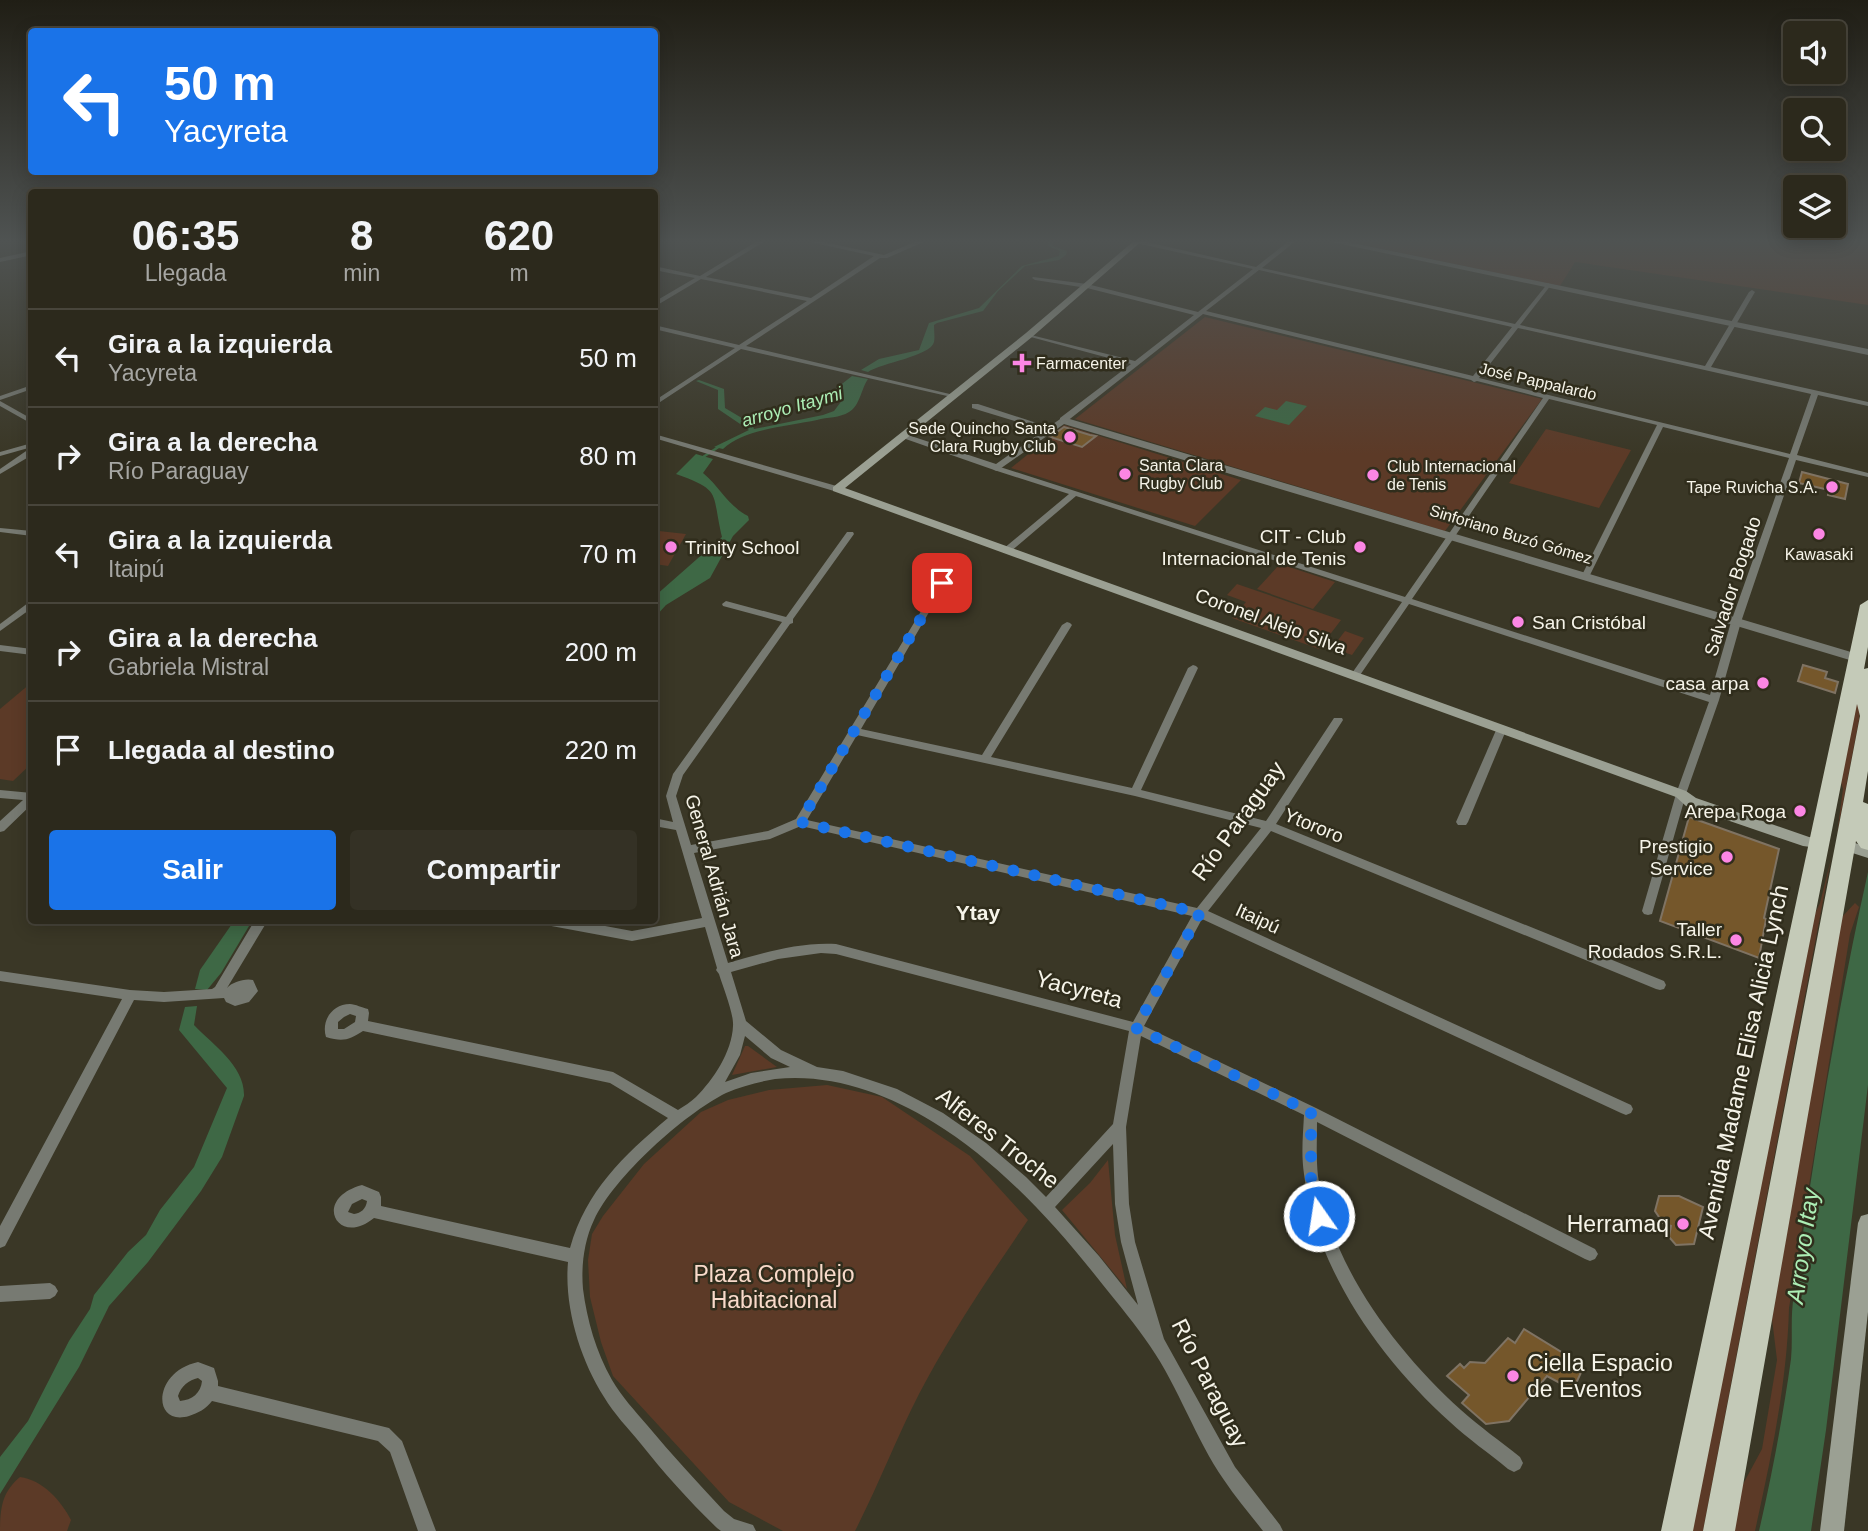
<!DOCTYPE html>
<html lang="es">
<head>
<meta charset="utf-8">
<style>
  body { margin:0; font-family:Helvetica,sans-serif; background:#343125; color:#f1f3f6; height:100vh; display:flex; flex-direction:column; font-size:26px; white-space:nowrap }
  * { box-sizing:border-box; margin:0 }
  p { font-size:23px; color:#a6a6a3 }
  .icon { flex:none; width:38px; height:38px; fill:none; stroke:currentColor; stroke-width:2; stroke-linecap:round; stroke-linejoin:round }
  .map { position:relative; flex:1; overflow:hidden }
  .side { position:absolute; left:28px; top:189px; width:630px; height:735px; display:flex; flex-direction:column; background:#2c291c; border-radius:7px; box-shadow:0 4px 18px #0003,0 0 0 2px #48453b }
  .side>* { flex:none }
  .top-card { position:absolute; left:28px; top:28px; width:630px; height:147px; border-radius:7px; box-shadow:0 4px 18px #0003,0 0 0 2px #48453b; background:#1a73e8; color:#fff; overflow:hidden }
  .tools { position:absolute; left:1783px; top:21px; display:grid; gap:14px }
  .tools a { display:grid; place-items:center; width:63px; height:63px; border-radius:7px; background:#2c291c; box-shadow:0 4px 18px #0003,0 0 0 2px #48453b; font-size:35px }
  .pin { position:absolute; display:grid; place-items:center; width:60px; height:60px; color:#fff; margin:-30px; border-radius:14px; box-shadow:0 4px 10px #0006 }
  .me { position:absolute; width:77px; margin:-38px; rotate:347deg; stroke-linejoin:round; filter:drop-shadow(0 0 5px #0008) }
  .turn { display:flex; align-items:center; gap:24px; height:147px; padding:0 21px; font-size:32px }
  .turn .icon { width:91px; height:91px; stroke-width:2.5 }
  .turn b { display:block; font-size:49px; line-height:60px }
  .eta { display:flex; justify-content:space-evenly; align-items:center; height:119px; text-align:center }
  .eta b { font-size:42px; font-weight:700; line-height:49px }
  .action { display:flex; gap:14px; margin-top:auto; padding:14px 21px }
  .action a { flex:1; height:80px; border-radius:7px; background:#1a73e8; color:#fff; font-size:28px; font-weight:700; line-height:80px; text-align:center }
  .action a+a { background:#343125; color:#f1f3f6 }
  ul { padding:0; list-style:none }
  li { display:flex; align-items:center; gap:21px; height:98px; padding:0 21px; border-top:2px solid #48453b }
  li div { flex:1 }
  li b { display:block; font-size:26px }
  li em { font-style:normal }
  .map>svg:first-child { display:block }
  .green { fill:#5c3a27 }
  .water { fill:#3e6845 }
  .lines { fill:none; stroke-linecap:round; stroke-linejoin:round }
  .stream { stroke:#3e6845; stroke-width:2.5 }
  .building { fill:#75572b; stroke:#7f7363; stroke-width:2 }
  .minor { fill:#777a72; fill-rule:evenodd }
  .tertiary { fill:#777a72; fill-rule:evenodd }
  .secondary { fill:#9ba093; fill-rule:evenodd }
  .trunk { fill:#c4cab8; fill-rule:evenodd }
  .route { stroke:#1a73e8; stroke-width:12; stroke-dasharray:0 21.6 }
  .poi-dot { fill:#fc86e4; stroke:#302d1c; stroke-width:2.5 }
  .labels { text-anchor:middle; stroke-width:5; stroke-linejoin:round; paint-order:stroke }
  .far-poi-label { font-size:16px; fill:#f6f4e9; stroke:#302d1c; text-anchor:start }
  .far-street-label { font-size:16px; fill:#f6f4e9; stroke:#302d1c }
  .far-water-label { font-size:18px; font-style:italic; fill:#aceeb5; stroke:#302d1c }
  .poi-label { font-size:19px; fill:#f6f4e9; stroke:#302d1c; text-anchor:end }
  .street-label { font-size:19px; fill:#f6f4e9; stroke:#302d1c }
  .neighbourhood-label { font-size:21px; font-weight:bold; fill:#f6f4e9; stroke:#302d1c }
  .near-street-label { font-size:23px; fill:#f6f4e9; stroke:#302d1c }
  .near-poi-label { font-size:23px; fill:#f6f4e9; stroke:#302d1c; text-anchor:end }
  .near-park-label { font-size:23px; fill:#f9daca; stroke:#302d1c }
  .near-water-label { font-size:24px; font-style:italic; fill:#aceeb5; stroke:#302d1c }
</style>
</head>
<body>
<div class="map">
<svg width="1868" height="1531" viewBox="0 0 1868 1531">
  <rect width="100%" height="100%" fill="#3a3726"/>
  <g class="green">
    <polygon points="1340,240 1868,240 1868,305 1575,262 1560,286"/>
    <polygon points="1205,317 1542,399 1445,531 1075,419"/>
    <polygon points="1064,425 1241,480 1195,526 1011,468"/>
    <polygon points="1546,429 1631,450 1599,508 1509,483"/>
    <polygon points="659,531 686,534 668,566 655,564 655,539"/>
    <polygon points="1280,564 1335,582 1313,609 1257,589"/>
    <polygon points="1237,584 1341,620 1319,649 1232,618 1246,602 1227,595"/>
    <polygon points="1345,631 1364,638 1352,655 1332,648"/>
    <polygon points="1861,673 1859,720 1837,834 1843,789 1840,779"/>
    <polygon points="31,683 31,764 13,781 0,779 0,709"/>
    <polygon points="1831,859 1703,1531 1692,1531 1812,920 1820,903"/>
    <path d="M 1855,903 L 1859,907 L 1850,934 L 1789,1308 C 1787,1384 1771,1458 1755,1531 L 1734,1531 L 1742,1486 L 1762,1449 L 1777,1360 L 1772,1319 L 1841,918 Z"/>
    <polygon points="745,1046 748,1046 777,1067 732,1075"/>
    <path d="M 827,1085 L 882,1097 L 970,1156 L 1028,1220 C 989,1277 951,1333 919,1394 C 896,1439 878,1486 855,1531 L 783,1531 L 729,1502 L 613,1376 L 601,1342 L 590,1297 L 588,1260 L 592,1234 L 603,1216 L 644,1164 L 701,1112 L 728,1100 L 769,1090 Z"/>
    <polygon points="1108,1160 1115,1235 1127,1289 1062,1210 1090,1183"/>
    <path d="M 20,1477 C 43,1480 61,1501 71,1520 L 67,1531 L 0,1531 C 0,1508 2,1492 20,1477 Z"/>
  </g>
  <g class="water">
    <path d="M 1048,240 L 1053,240 L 1053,246 L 1067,251 L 1066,255 L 1059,260 L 1025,266 L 998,291 L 983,311 L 937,323 L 934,325 C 934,330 935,338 934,342 C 931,356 881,363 868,372 L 861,370 L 879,359 L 919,350 L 929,323 L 979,308 L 1022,266 L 1059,256 L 1060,251 L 1048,246 Z"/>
    <path d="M 852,376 L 868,379 C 861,389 860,406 849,412 C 840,418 827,417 817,420 C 789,426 743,429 723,449 L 714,447 L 749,430 L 718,409 L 718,390 L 696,381 L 699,380 L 724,389 L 725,408 L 752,424 L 754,429 L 823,415 L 834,411 L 843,399 L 833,391 Z"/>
    <polygon points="1286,401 1307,406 1289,425 1255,416 1265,407 1277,410"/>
    <path d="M 696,454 L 713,459 L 703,473 C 721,488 727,505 748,516 L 749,520 L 733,536 L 710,578 L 666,605 L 655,617 L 655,596 L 722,537 C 711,492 723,491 676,474 Z"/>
    <path d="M 1868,872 L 1868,1085 L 1826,1430 L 1811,1531 L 1759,1531 C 1772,1475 1783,1416 1791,1359 C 1793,1338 1790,1316 1794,1295 C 1814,1153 1837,1011 1868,872 Z"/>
    <polygon points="234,921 252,921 221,973 207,990 195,989 200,970"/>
    <path d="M 197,1006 L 194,1025 C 213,1045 245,1066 244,1096 L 222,1157 L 201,1191 L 148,1262 L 109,1306 L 79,1367 L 0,1494 L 0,1457 L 28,1421 L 69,1341 L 90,1309 L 94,1295 L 128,1252 L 146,1235 L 160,1210 L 194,1167 L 227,1088 L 179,1030 L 185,1007 Z"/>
  </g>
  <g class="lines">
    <polyline class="stream" points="700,459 720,446"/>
  </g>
  <g class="building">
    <polygon points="1064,427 1090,435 1096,436 1082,447 1050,437"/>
    <polygon points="1802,472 1848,484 1845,499 1828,495 1829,490 1799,483"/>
    <polygon points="1803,665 1827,672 1825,678 1838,682 1835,693 1798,681"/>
    <polygon points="1689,817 1779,849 1764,918 1766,919 1759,958 1660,921"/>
    <polygon points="1659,1196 1679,1196 1703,1207 1694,1244 1676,1245 1669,1237 1671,1226 1663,1223 1655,1211"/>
    <polygon points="1524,1329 1584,1366 1573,1390 1547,1376 1509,1421 1486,1424 1462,1403 1469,1395 1447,1376 1460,1364 1464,1368 1470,1362 1485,1363 1508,1338 1515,1343"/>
  </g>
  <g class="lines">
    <g class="minor">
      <polygon points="759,240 767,240 706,277 811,298 874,256 801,240 814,240 884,255 919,240 928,240 887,258 880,258 746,346 954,395 956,396 956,398 741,349 654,406 654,401 735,348 654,329 654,325 739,345 807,301 701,279 654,307 654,302 695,278 654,270 654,266 700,276"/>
      <path d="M 1138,240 L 1256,267 L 1290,240 L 1297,240 L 1262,268 L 1515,324 L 1548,283 L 1551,285 L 1520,325 L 1705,366 L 1749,292 L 1752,290 L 1755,292 L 1711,367 L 1868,402 L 1868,406 L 1818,395 L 1797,455 L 1868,473 L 1868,477 L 1796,460 L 1741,622 L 1719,700 L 1686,794 L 1652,914 L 1648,915 L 1644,914 L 1642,911 L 1676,794 L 1709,702 L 1409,604 L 1358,678 L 1352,678 L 1350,676 L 1402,602 L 1076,496 L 1009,553 L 1003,553 L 1003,549 L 1069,494 L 994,470 L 993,468 L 997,466 L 1405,597 L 1543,398 L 1477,381 L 1474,382 L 1471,380 L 1203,314 L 1066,422 L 1060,422 L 1060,418 L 1131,364 L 1027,336 L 1027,334 L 1135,361 L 1194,315 L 1087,288 L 1035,280 L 1032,278 L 1033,277 L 1087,284 L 1198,312 L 1253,269 L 1136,243 L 1135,242 ZM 1259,270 L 1512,327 L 1473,376 L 1206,311 ZM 1518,328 L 1811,394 L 1790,454 L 1479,378 ZM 1549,399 L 1657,425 L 1581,577 L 1585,580 L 1589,577 L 1663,427 L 1789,458 L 1731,622 L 1710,695 L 1412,599 Z"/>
      <polygon points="32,251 32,255 0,262 0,258"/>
      <polygon points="32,385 32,389 0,400 0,396"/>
      <polygon points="0,401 32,419 32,424 0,406"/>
      <polygon points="972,404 978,404 1055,429 1048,431 972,408"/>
      <polygon points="654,434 840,487 841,489 840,491 834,491 654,438"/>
      <polygon points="32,443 32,447 0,456 0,452"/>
      <polygon points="29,449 32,449 32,455 0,474 0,469"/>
      <polygon points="0,528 32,531 32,536 0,532"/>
      <path d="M 847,532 L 853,532 L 854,534 L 793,619 L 793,623 L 790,624 L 683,775 L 676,796 L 691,845 L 768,831 L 796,819 L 938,583 L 942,580 L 946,583 L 861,729 L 982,755 L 1062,625 L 1067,622 L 1070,623 L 1072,625 L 991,757 L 1132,788 L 1188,668 L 1193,665 L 1196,666 L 1198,668 L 1141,790 L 1266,821 L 1334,718 L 1342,718 L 1343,720 L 1276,824 L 1664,981 L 1666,985 L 1664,989 L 1660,990 L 1656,989 L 1271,831 L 1208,911 L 1631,1105 L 1633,1109 L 1631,1113 L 1626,1115 L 1621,1113 L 1202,919 L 1144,1026 L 1316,1108 L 1595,1249 L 1598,1254 L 1595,1259 L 1590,1261 L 1585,1259 L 1317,1122 C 1317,1140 1316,1158 1318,1176 C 1331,1266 1395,1350 1461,1410 C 1480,1427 1500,1441 1520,1457 L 1523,1463 L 1520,1469 L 1514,1472 L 1508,1469 C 1489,1453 1468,1439 1450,1422 C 1381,1360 1315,1268 1304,1174 C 1301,1154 1303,1135 1304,1115 L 1141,1036 L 1126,1127 L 1129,1204 L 1135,1242 L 1164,1339 L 1235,1467 L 1280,1525 L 1283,1531 L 1263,1531 C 1250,1514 1236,1498 1224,1480 C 1195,1438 1179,1388 1150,1346 C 1136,1325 1119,1305 1103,1285 C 1055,1224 1000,1163 933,1122 C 886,1093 831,1073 775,1079 C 758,1082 742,1086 726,1093 C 684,1114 614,1177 594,1220 C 584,1241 581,1266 583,1289 C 587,1320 596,1352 612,1380 C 622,1397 635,1411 647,1425 C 672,1455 698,1483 724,1511 L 734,1519 L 753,1525 L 756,1531 L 721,1531 L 717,1528 C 690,1502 664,1473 641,1444 C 628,1428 614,1414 604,1397 C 580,1359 564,1307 568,1262 L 374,1218 C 338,1248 311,1199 362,1185 L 379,1192 L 381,1197 L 381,1206 L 570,1248 C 586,1191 623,1156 668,1118 L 610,1083 L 363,1031 C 349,1040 343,1042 326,1037 C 321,1021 332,1004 350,1004 C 355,1004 363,1008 368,1009 L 369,1013 L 368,1021 L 613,1072 L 678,1110 C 684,1106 691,1102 696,1097 C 713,1080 732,1052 733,1026 C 734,1014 723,987 719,974 L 716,970 L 717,968 L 705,927 L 632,941 L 546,925 L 542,923 L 540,920 L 573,920 L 632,931 L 702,918 L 676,830 L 654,826 L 654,818 L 673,822 L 666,796 L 673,774 L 782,622 L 723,606 L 722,604 L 726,601 L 786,617 ZM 857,735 L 1135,796 L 1261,828 L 1197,908 L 807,820 ZM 801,826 L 1192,916 L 1133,1022 L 836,944 C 798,942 764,953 728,963 L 694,853 L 770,839 ZM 821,953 L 836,954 L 1129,1031 L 1113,1124 L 1046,1197 L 1026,1177 L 986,1143 L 943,1113 L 897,1089 L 843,1071 L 817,1067 L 781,1050 L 746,1021 L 731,972 L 778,959 ZM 350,1014 L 356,1016 L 355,1022 L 344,1029 L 338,1029 L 338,1022 L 344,1017 ZM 745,1036 L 771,1058 L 790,1067 L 751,1073 L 725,1082 L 740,1055 ZM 1113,1144 L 1115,1204 L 1121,1242 L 1138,1305 L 1099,1256 L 1055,1207 ZM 362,1199 L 367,1201 C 366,1209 361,1213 354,1214 L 348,1212 L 352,1204 Z"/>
      <polygon points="32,600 32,608 0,631 0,624"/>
      <polygon points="0,645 32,649 32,655 0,651"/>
      <polygon points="1502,725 1507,728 1468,822 1466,825 1458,825 1456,822 1497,728"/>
      <polygon points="0,790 32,793 32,804 4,831 0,832 0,821 23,800 0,798"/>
      <path d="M 255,920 L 268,920 L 227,988 C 232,982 245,978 253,980 L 258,991 L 249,1002 L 235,1006 L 226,1002 L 224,998 L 164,1002 L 134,1000 L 5,1246 L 0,1248 L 0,1226 L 122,999 L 0,981 L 0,971 L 130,990 L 164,992 L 212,989 L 215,987 Z"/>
      <polygon points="50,1283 55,1286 58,1291 55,1296 50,1299 0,1302 0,1286"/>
      <path d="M 198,1362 L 214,1368 L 218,1381 L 218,1386 L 389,1428 L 402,1441 L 436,1531 L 418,1531 L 390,1452 L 378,1441 L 212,1401 C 206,1409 198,1413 189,1416 C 152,1427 152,1372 198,1362 ZM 198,1378 L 202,1381 C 201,1393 192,1400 180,1401 L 178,1396 C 181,1386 189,1380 198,1378 Z"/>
    </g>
    <g class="tertiary">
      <polygon points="1322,240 1338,240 1868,349 1868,355"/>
      <polygon points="1063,417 1861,655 1863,658 1861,661 1853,661 1064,424 997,471 900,437 908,435 996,464"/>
    </g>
    <g class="secondary">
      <polygon points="1135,240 1143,240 1032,337 845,488 1686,791 1696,798 1809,837 1823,839 1825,843 1823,847 1818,848 1803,846 1686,806 1676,797 833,491 833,487 1026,333"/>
      <polygon points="1845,840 1868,847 1868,858 1840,849 1838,845 1840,841"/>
      <polygon points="1868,1214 1868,1312 1844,1531 1820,1531 1858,1223 1861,1216"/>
    </g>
    <polygon class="trunk" points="1868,600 1868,647 1864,669 1868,668 1868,771 1863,802 1868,804 1868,850 1861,848 1856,841 1735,1531 1703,1531 1860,716 1857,704 1693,1531 1661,1531 1860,605"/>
  </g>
  <linearGradient id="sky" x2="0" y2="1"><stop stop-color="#201e15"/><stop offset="0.53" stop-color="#4f5352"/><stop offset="1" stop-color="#4f5352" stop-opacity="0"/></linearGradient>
  <rect width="1868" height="455" fill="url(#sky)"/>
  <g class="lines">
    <polyline class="route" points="942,583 800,822 1200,913 1136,1028 1311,1112 1311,1180 1319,1216"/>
  </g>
  <g class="poi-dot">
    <path d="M1018.5 352.5h7v7h7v7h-7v7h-7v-7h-7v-7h7z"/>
    <circle cx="1070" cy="437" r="7"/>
    <circle cx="1125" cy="474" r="7"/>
    <circle cx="1373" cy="475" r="7"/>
    <circle cx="1832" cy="487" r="7"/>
    <circle cx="1819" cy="534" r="7"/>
    <circle cx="671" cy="547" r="7"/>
    <circle cx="1360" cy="547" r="7"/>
    <circle cx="1518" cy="622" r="7"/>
    <circle cx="1763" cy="683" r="7"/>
    <circle cx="1800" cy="811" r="7"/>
    <circle cx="1727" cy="857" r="7"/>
    <circle cx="1736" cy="940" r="7"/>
    <circle cx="1683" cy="1224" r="7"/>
    <circle cx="1513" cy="1376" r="7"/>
  </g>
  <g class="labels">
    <g class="far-poi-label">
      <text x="1036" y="369">Farmacenter</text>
      <text x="1056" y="434" text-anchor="end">Sede Quincho Santa<tspan x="1056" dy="18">Clara Rugby Club</tspan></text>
      <text x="1139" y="471">Santa Clara<tspan x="1139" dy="18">Rugby Club</tspan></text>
      <text x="1387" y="472">Club Internacional<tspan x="1387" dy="18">de Tenis</tspan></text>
      <text x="1818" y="493" text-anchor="end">Tape Ruvicha S.A.</text>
      <text x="1819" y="560" text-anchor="middle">Kawasaki</text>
    </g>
    <g class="far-street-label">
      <text transform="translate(1538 381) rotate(13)" y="6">José Pappalardo</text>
      <text transform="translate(1511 534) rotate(17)" y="6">Sinforiano Buzó Gómez</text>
    </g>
    <g class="far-water-label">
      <text transform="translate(792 407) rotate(-16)" y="6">arroyo Itaymi</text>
    </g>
    <g class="poi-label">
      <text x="1346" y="543">CIT - Club<tspan x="1346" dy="22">Internacional de Tenis</tspan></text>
      <text x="685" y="554" text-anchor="start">Trinity School</text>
      <text x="1532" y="629" text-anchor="start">San Cristóbal</text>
      <text x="1749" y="690">casa arpa</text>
      <text x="1786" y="818">Arepa Roga</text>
      <text x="1713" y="853">Prestigio<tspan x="1713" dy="22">Service</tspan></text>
      <text x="1722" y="936">Taller<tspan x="1722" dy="22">Rodados S.R.L.</tspan></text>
    </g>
    <g class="street-label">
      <text transform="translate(1732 586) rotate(-72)" y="7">Salvador Bogado</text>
      <text transform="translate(1271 621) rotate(20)" y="7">Coronel Alejo Silva</text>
      <text transform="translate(1314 825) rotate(22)" y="7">Ytororo</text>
      <text transform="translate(715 876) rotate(74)" y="7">General Adrián Jara</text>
      <text transform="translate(1258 918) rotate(25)" y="7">Itaipú</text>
    </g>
    <g class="neighbourhood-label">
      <text x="978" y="920">Ytay</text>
    </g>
    <g class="near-street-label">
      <text transform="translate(1238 821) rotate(-54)" y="8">Río Paraguay</text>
      <text transform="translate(1079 989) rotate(15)" y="8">Yacyreta</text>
      <text transform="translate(1743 1062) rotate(-78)" y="8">Avenida Madame Elisa Alicia Lynch</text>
      <text transform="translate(998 1138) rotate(38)" y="8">Alferes Troche</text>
      <text transform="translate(1210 1383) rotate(63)" y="8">Río Paraguay</text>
    </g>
    <g class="near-poi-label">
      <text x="1669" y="1232">Herramaq</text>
      <text x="1527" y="1371" text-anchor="start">Ciella Espacio<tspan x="1527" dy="26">de Eventos</tspan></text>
    </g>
    <g class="near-park-label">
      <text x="774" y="1282">Plaza Complejo<tspan x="774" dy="26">Habitacional</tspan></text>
    </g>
    <g class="near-water-label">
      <text transform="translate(1803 1246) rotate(-82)" y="8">Arroyo Itay</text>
    </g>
  </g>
</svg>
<div class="tools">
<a><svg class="icon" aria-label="sound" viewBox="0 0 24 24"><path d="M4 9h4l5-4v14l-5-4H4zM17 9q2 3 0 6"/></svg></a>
<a><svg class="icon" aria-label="search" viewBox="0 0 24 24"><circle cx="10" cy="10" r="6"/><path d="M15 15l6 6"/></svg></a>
<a><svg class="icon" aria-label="layers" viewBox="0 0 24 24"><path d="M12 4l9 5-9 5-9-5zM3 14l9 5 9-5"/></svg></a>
</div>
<div class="pin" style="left:942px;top:583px;background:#d93025"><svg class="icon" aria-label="arrive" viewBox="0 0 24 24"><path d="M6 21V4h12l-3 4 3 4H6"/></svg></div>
<svg class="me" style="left:1319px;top:1216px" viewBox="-20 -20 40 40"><circle r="17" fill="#1a73e8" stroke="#fff" stroke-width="3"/><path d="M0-11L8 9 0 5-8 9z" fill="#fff"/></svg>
<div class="top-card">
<div class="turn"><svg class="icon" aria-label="left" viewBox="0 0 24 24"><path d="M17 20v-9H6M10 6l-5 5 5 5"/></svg><div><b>50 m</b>Yacyreta</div></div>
</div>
<section class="side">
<div class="eta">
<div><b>06:35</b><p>Llegada</p></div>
<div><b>8</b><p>min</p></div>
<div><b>620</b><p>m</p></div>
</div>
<ul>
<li><svg class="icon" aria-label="left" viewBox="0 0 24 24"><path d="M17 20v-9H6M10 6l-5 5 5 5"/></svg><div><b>Gira a la izquierda</b><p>Yacyreta</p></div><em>50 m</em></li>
<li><svg class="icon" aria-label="right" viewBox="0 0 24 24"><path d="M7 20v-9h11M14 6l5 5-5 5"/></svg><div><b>Gira a la derecha</b><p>Río Paraguay</p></div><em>80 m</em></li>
<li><svg class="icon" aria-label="left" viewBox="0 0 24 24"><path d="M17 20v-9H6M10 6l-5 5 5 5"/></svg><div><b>Gira a la izquierda</b><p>Itaipú</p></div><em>70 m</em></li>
<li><svg class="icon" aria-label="right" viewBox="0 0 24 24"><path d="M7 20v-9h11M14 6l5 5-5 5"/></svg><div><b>Gira a la derecha</b><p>Gabriela Mistral</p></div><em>200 m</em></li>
<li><svg class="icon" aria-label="arrive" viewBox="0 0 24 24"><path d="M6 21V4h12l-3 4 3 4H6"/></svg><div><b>Llegada al destino</b></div><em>220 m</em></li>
</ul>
<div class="action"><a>Salir</a><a>Compartir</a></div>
</section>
</div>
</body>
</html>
